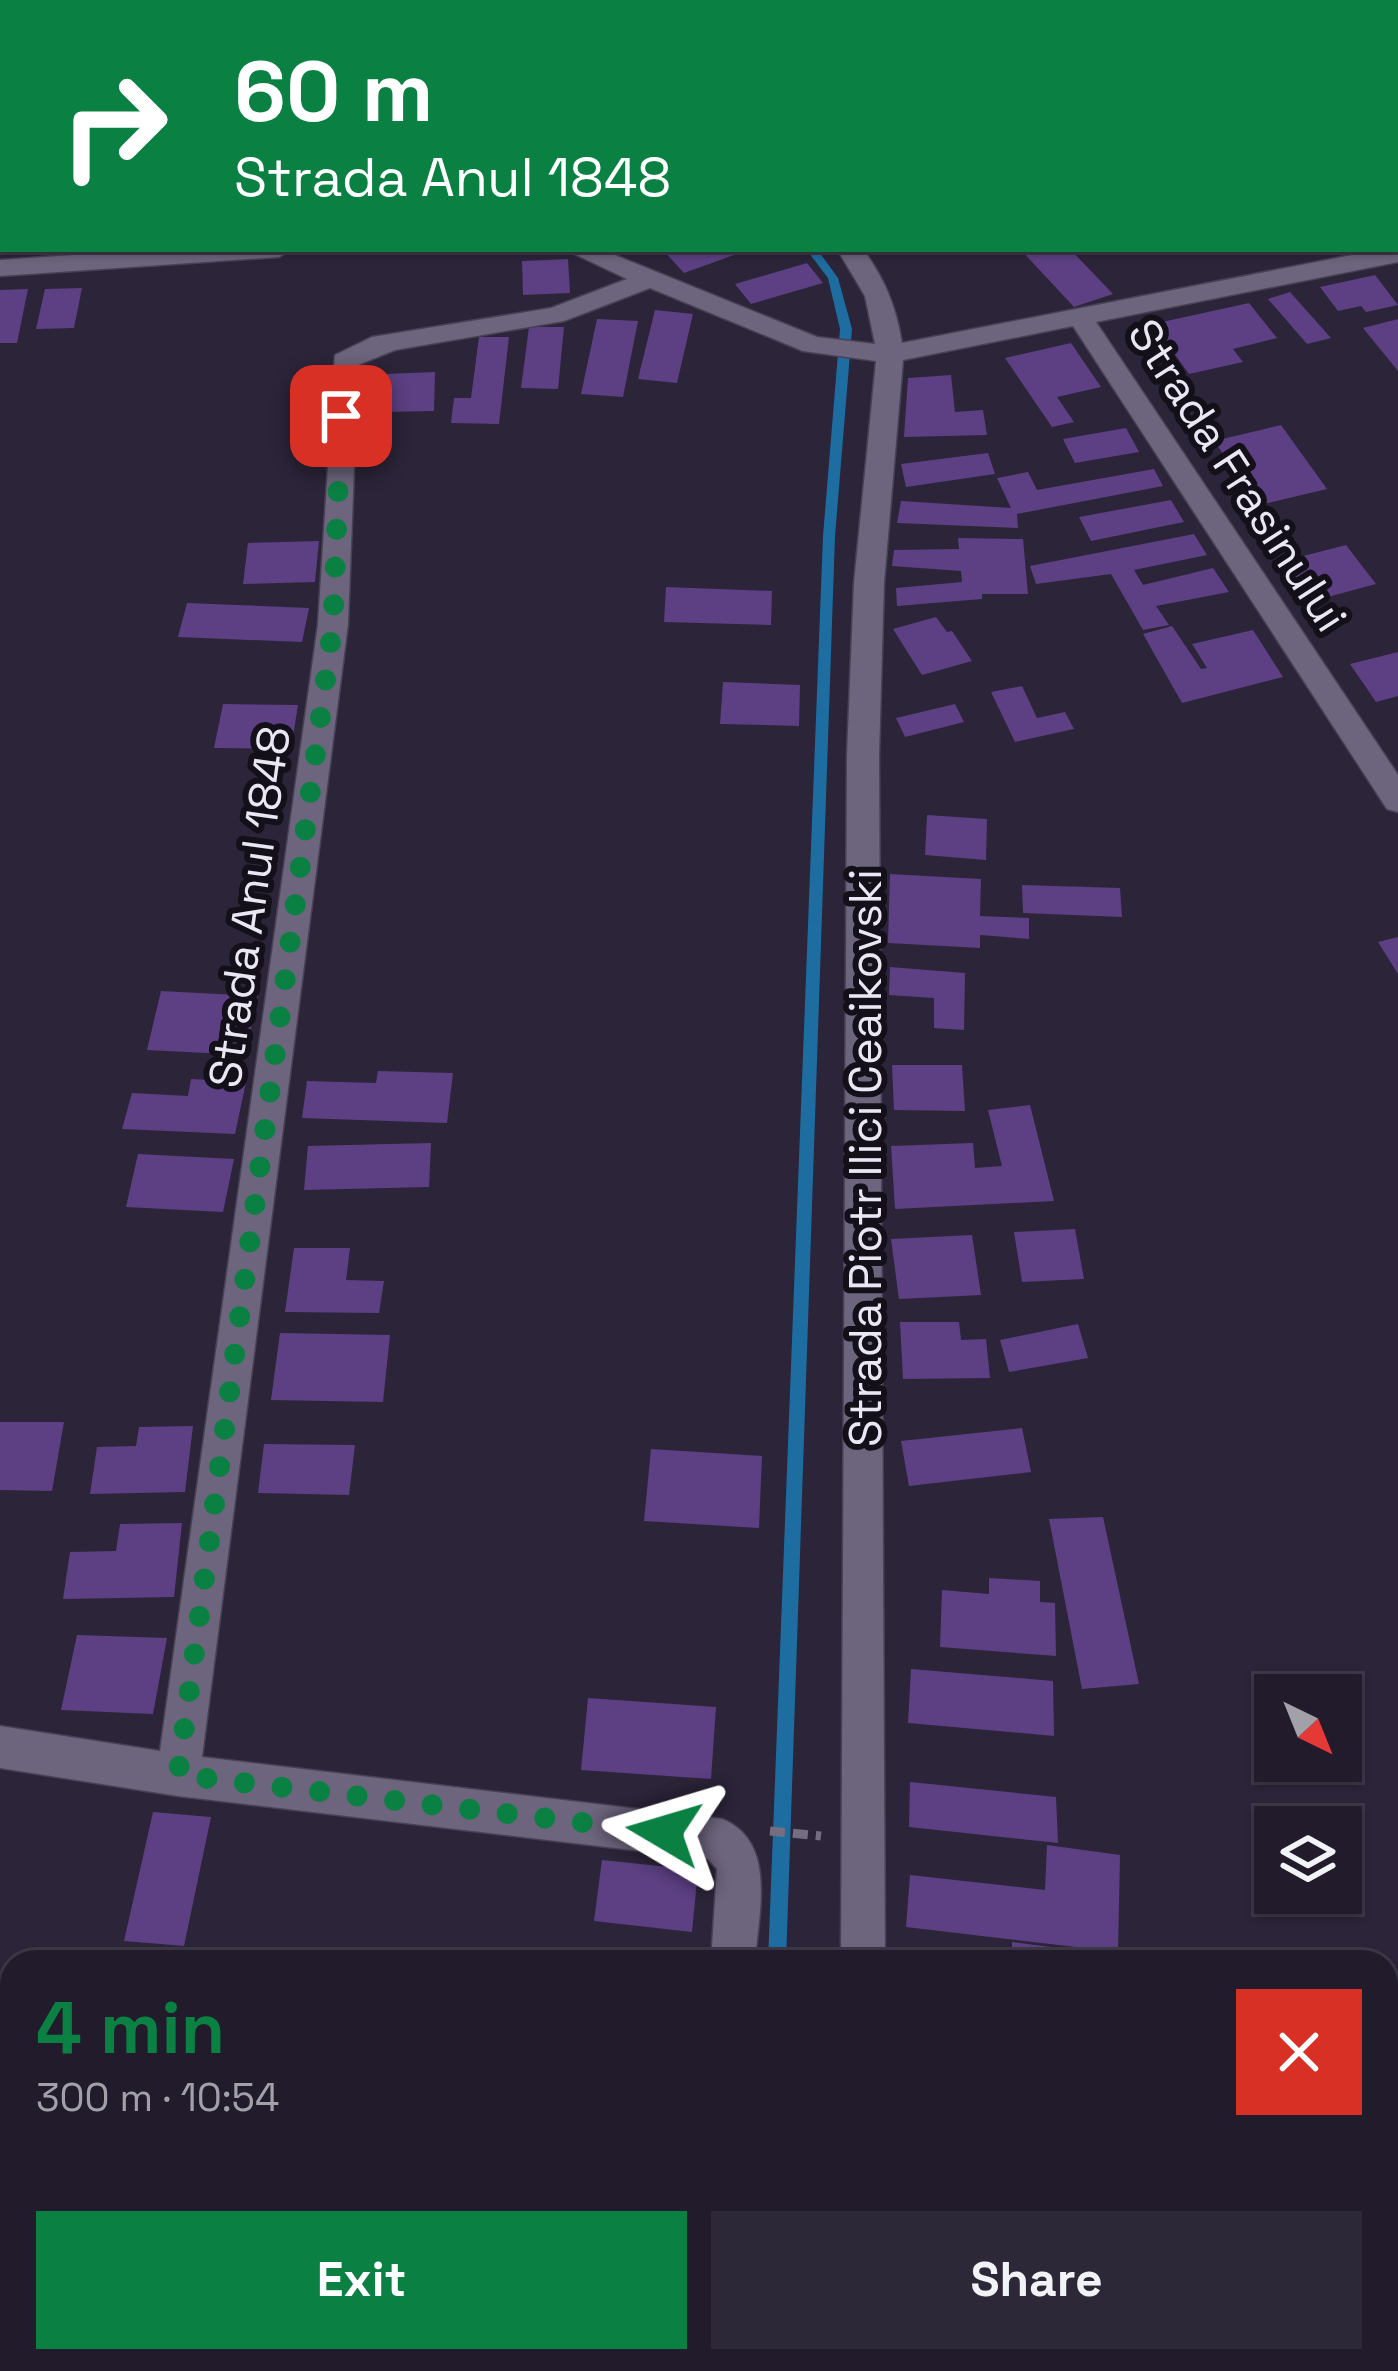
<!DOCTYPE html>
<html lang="en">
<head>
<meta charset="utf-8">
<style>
  body { margin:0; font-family:"Space Grotesk",sans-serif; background:#2d2837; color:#f1f3f6; height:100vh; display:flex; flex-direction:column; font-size:45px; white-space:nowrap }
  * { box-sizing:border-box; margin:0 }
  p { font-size:39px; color:#a2a1a9 }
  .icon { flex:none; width:66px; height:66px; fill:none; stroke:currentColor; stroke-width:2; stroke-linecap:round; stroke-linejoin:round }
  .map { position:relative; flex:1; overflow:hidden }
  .details { position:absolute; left:0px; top:1950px; width:1398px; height:423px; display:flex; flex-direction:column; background:#211b2b; border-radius:36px 36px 0 0; box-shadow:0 3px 9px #0004,0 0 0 3px #3e3947 }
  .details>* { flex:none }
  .banner { position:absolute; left:0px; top:0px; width:1398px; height:252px; box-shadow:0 3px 9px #0004,0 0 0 3px #3e3947; background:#0b8043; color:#fff; overflow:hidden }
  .needle { width:78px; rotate:137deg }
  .tools { position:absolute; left:1254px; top:1674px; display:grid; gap:24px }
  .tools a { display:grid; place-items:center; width:108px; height:108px; border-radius:0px; background:#211b2b; box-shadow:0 3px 9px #0004,0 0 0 3px #3e3947; font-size:60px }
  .pin { position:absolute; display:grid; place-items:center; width:102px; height:102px; color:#fff; margin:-51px; border-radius:24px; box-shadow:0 6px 18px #0006 }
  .me { position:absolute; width:132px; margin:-66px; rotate:277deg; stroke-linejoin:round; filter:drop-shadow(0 0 9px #0008) }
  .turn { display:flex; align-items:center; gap:42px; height:252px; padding:0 36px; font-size:54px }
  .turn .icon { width:156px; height:156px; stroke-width:2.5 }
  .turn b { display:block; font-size:84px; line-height:102px }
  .round { display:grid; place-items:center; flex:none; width:126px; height:126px; border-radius:0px; background:#2d2837 }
  .head { display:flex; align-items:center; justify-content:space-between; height:204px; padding:0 36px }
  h1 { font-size:72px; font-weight:800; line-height:90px; color:#0b8043 }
  .button { display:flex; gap:24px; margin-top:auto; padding:24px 36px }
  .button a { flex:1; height:138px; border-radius:0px; background:#0b8043; color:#fff; font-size:48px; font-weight:800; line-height:138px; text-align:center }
  .button a+a { background:#2d2837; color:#f1f3f6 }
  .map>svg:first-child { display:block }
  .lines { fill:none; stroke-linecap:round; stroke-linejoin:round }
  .stream { fill:#1d6da0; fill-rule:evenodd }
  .building { fill:#5c4083 }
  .service-casing { stroke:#484153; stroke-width:3 }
  .minor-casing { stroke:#484153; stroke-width:3 }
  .path { stroke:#756e80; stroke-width:9; stroke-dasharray:15 8; stroke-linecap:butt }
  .service { fill:#6d647d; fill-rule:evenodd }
  .minor { fill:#6d647d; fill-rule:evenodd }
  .route { stroke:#0b8043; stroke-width:21; stroke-dasharray:0 37.8 }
  .labels { text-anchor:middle; stroke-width:12; stroke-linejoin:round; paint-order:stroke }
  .street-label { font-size:45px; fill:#ebe6f4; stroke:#131019 }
</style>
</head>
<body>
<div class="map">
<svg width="1398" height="2371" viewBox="0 0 1398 2371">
  <rect width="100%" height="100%" fill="#2c2439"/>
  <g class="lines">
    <g class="stream">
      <polygon points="572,0 582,0 584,3 574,3"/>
      <polygon points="806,249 817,249 838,278 852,329 835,536 786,1962 768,1962 823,536 840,329 828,278"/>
      <polygon points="756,2361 776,2361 775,2371 755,2371"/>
    </g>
  </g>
  <g class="building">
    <polygon points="662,249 748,249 748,250 684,273"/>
    <polygon points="1020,249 1070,249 1113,294 1074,307"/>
    <polygon points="568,259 570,293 523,295 522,261"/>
    <polygon points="807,263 823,283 751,304 735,284"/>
    <polygon points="1375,275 1398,305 1366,312 1361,306 1338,311 1320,287"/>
    <polygon points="82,288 74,328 36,329 45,289"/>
    <polygon points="28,289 17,343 0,343 0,290"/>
    <polygon points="1290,292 1331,338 1307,344 1268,299"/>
    <polygon points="1249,303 1277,338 1233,349 1243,362 1189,374 1153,324"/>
    <polygon points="655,310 693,314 677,383 638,379"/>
    <polygon points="597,319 638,321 623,397 581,394"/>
    <polygon points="1398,319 1398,371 1363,328"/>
    <polygon points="529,327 564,327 558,389 521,388"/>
    <polygon points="479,337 509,337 499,424 451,423 454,398 471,398"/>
    <polygon points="1071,343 1101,387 1057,397 1074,422 1052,427 1005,358"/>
    <polygon points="435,372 434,411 383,412 386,374"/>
    <polygon points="951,375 955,412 983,410 987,435 904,437 908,378"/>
    <polygon points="1281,425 1327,489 1259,505 1214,441"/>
    <polygon points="1126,428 1139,452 1075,463 1063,439"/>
    <polygon points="988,453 995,474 906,487 901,464"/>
    <polygon points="1154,469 1163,486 1017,514 1018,528 897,523 901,501 1011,508 997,478 1028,472 1037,490"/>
    <polygon points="1171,500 1184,522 1091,541 1079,517"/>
    <polygon points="1194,534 1207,555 1134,570 1143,585 1213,568 1229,592 1156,606 1169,625 1143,630 1111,574 1036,584 1030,566"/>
    <polygon points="958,538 1023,539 1028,594 982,594 982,599 897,606 896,588 962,582 961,571 892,566 894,550 959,549"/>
    <polygon points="319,541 315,582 243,584 248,543"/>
    <polygon points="1346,545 1376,584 1309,602 1280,562"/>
    <polygon points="666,587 772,591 771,625 664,622"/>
    <polygon points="187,603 309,608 302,642 178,637"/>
    <polygon points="936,617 947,632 952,631 972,661 922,675 893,629"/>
    <polygon points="1172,626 1201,669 1207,668 1192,644 1253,630 1283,677 1182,703 1143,634"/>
    <polygon points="1398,652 1398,696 1376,702 1350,664"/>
    <polygon points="723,682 800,685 799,726 720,724"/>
    <polygon points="1022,686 1037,718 1065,712 1074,729 1015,742 991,692"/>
    <polygon points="223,704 298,705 291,749 214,748"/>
    <polygon points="955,704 964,722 905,737 896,718"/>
    <polygon points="927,815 987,819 986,860 925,855"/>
    <polygon points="890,874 981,879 980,916 1029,918 1029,939 980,935 980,948 888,943"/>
    <polygon points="1022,885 1120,888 1122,917 1023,913"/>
    <polygon points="1398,937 1398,974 1378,942"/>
    <polygon points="890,967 965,973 964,1030 934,1028 934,998 889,995"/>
    <polygon points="161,991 258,996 245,1055 147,1050"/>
    <polygon points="892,1065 962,1065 965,1111 894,1110"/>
    <polygon points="378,1071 453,1073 447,1123 302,1118 307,1081 376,1083"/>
    <polygon points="191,1079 246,1082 235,1134 122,1129 132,1093 188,1096"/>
    <polygon points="1030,1105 1054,1201 895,1209 891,1146 973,1143 975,1168 1002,1166 988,1110"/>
    <polygon points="431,1143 429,1187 304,1190 308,1146"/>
    <polygon points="138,1154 234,1159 223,1212 126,1207"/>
    <polygon points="1075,1229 1084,1279 1022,1282 1014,1232"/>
    <polygon points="972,1235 981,1295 899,1299 891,1239"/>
    <polygon points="294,1248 350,1248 346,1280 384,1281 379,1313 285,1312"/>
    <polygon points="900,1322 959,1322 961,1340 986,1339 990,1378 903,1379"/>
    <polygon points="1078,1324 1088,1358 1009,1372 1000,1340"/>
    <polygon points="280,1333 390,1335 383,1402 271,1400"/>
    <polygon points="0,1422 64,1422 52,1491 0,1490"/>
    <polygon points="193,1426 185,1492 90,1494 97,1447 136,1446 139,1427"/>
    <polygon points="1022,1428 1031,1472 909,1486 901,1441"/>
    <polygon points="264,1444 355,1445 349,1495 258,1493"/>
    <polygon points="651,1449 762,1456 759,1528 644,1521"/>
    <polygon points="1103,1517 1139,1684 1082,1689 1049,1519"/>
    <polygon points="182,1523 174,1597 63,1599 70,1552 116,1551 120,1524"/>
    <polygon points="989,1578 1040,1581 1040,1602 1055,1603 1056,1656 940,1647 942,1590 989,1594"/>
    <polygon points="77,1635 167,1638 153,1714 61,1710"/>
    <polygon points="911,1669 1053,1681 1054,1736 908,1723"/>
    <polygon points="588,1698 716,1707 711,1779 581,1770"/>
    <polygon points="910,1782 1056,1797 1058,1843 909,1827"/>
    <polygon points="153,1812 211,1817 184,1946 124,1941"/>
    <polygon points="1047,1845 1120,1855 1118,1952 906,1927 910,1875 1045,1890"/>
    <polygon points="602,1860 698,1870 692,1932 594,1921"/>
    <polygon points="1012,1942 1058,1948 1059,1962 1012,1962"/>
    <polygon points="926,2361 999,2361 999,2371 926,2364"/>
  </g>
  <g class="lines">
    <g class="service-casing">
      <g id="service">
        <polygon points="131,0 148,0 129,3"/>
        <polygon points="397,0 411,0 410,3 396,3"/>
        <rect x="0" y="46" width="3" height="8"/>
      </g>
    </g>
    <g class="minor-casing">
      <g id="minor">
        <polygon points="623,0 647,0 650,3 626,3"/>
        <polygon points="753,0 777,0 780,3 756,3"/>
        <polygon points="851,0 875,0 877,3 853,3"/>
        <polygon points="1147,0 1171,0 1174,3 1150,3"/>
        <path d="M 1398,246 L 1398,262 L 1096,322 L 1398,775 L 1398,812 L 1387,809 L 1073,326 L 903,360 L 884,583 L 879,755 L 885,1962 L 841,1962 L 847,755 L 854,583 L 876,361 L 803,351 L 650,288 L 564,321 L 395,350 L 358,365 L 348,624 L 202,1757 L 722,1819 C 778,1842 758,1914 755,1962 L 711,1962 L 717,1869 L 708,1859 L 178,1796 L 0,1768 L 0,1726 L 160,1751 L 318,624 L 335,355 L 372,337 L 551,308 L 627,279 L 564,249 L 600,249 L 817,337 L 875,344 L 865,296 L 837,249 L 863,249 C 885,280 896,306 902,343 Z"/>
        <polygon points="162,249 292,249 279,257 0,276 0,260"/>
        <rect x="676" y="2361" width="48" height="10"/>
        <rect x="830" y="2361" width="48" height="10"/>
      </g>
    </g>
    <polyline class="path" points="770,1831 821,1836"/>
    <use href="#service" class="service"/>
    <use href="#minor" class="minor"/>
  </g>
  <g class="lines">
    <polyline class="route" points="341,416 333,624 178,1775 664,1832"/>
  </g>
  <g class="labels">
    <g class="street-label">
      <text transform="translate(1238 475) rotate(57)" y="16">Strada Frasinului</text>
      <text transform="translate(249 907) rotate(-82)" y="16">Strada Anul 1848</text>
      <text transform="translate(865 1158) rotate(-90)" y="16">Strada Piotr Ilici Ceaikovski</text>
    </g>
  </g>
</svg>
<div class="tools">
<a><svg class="needle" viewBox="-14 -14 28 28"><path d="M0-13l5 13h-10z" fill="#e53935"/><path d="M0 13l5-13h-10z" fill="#a2a1a9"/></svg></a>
<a><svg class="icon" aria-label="layers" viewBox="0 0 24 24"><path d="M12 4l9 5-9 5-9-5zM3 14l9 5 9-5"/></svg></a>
</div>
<div class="pin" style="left:341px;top:416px;background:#d93025"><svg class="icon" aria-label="arrive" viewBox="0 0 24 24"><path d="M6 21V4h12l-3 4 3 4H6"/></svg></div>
<svg class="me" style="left:664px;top:1832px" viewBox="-20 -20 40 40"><path d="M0-17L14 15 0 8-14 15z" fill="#0b8043" stroke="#fff" stroke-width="4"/></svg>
<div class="banner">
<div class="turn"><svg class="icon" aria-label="right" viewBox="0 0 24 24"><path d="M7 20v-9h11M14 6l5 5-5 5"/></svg><div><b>60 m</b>Strada Anul 1848</div></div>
</div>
<section class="details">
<div class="head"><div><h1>4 min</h1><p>300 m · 10:54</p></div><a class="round" style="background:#d93025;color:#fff"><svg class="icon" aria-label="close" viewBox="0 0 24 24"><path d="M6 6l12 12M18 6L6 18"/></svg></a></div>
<div class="button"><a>Exit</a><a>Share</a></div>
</section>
</div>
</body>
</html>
